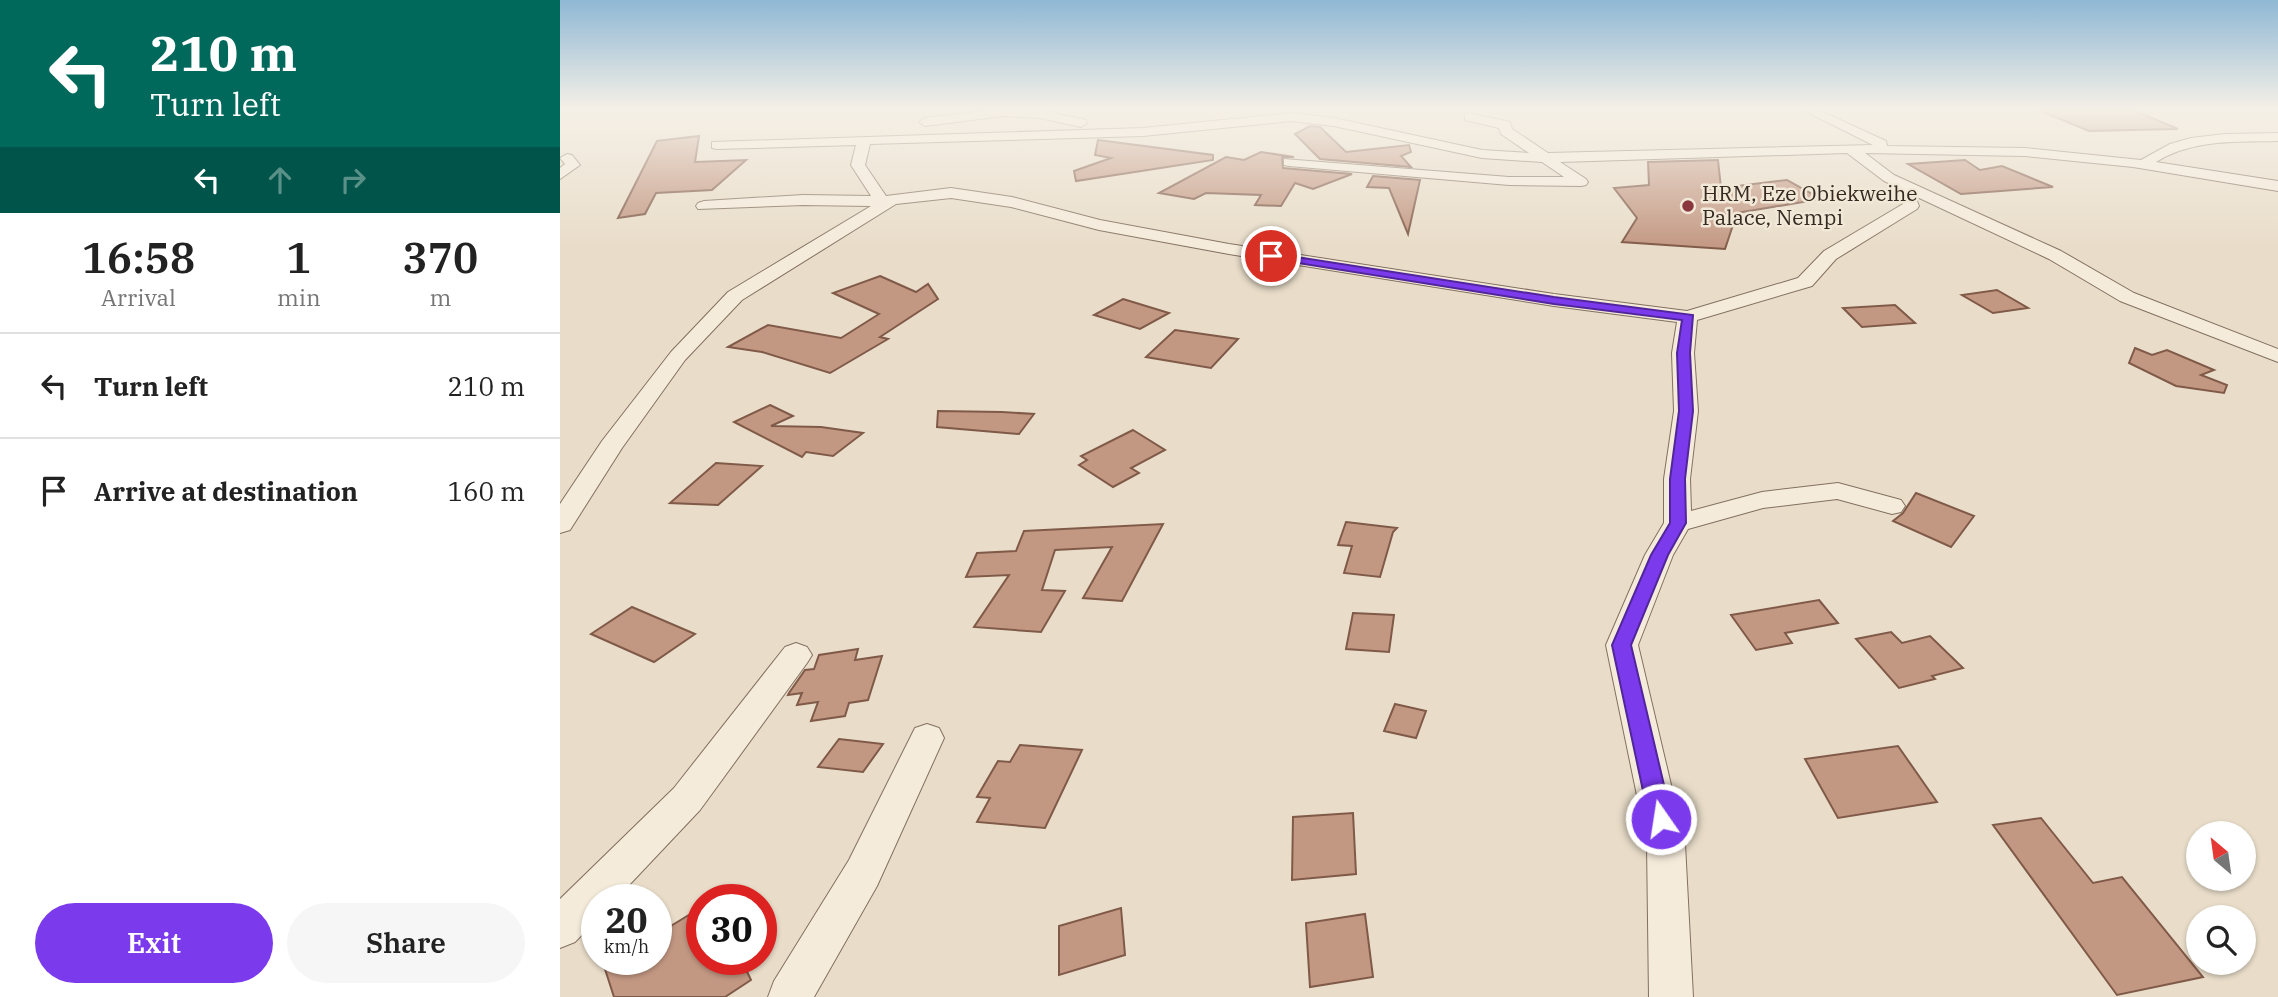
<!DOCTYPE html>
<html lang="en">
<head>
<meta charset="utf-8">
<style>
  body { margin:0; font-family:"IBM Plex Serif",serif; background:#f6f6f6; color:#222; height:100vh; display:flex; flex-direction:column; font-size:26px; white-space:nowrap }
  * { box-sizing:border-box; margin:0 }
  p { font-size:23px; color:#767676 }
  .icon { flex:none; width:38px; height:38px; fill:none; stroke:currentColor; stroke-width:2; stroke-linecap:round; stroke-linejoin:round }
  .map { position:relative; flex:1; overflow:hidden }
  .side { display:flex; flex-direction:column; background:#fff; width:560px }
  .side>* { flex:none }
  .banner { background:#00695c; color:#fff; overflow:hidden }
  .needle { width:46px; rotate:331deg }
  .fabs { position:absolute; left:1626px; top:821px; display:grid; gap:14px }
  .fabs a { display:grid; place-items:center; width:70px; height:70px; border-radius:50%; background:#fff; box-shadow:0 2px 5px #0004; font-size:35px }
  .speed { position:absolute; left:21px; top:884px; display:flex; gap:14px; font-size:35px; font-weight:700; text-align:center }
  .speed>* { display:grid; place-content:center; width:91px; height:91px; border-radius:50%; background:#fff; box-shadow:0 2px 5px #0004; line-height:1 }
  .speed small { font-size:18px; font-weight:400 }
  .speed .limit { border:10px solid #d22; background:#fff; color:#111 }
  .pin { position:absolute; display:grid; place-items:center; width:60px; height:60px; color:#fff; margin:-30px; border:4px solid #fff; border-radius:50%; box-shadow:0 2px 7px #0007 }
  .me { position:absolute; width:77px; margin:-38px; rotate:347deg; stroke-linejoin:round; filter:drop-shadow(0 0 5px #0008) }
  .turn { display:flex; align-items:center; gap:24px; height:147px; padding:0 35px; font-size:32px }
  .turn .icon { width:91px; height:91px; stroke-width:2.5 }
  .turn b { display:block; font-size:49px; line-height:60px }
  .lanes { display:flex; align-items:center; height:66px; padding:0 35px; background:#0003; justify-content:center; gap:35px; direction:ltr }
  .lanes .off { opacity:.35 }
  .eta { display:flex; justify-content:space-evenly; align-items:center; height:119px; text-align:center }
  .eta b { font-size:42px; font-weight:600; line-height:49px }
  .button { display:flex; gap:14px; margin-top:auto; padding:14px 35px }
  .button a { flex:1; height:80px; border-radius:42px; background:#7c3aed; color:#fff; font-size:28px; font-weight:600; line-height:80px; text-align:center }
  .button a+a { background:#f6f6f6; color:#222 }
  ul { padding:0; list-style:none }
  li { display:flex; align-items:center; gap:21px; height:105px; padding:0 35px; border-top:2px solid #e0e0e0 }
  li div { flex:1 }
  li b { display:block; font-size:26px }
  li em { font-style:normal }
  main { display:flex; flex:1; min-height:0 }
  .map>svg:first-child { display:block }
  .building { fill:#c39883; stroke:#805a48; stroke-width:2 }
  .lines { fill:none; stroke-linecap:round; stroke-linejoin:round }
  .minor-casing { stroke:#83705f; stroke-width:2 }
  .minor { fill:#f5ebdb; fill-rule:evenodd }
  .route { fill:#7c3aed; stroke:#51269a; stroke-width:2 }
  .poi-dot { fill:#8b373e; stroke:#f2e8d7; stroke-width:2.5 }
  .labels { text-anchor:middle; stroke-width:5; stroke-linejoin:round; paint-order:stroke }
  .far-poi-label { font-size:21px; fill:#362921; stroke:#f2e8d7; text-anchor:start }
</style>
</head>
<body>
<main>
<section class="side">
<div class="banner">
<div class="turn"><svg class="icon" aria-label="left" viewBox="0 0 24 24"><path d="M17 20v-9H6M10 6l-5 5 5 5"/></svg><div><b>210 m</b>Turn left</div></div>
<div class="lanes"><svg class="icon" aria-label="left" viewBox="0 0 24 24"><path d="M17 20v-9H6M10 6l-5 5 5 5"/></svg><svg class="icon off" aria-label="ahead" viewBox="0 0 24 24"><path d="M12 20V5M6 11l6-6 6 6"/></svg><svg class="icon off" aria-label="right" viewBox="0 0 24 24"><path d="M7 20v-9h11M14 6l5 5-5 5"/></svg></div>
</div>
<div class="eta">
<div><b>16:58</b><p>Arrival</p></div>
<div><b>1</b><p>min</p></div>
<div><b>370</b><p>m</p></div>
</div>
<ul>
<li><svg class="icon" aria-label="left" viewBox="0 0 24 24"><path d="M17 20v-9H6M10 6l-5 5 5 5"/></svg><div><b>Turn left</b></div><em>210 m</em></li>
<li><svg class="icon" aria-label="arrive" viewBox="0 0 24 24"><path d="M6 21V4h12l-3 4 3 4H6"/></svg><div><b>Arrive at destination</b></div><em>160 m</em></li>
</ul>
<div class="button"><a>Exit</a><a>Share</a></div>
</section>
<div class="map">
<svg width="1718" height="997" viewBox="0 0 1718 997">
  <rect width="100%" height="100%" fill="#e9ddc9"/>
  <g class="building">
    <polygon points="1476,109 1571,109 1618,129 1529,131"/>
    <polygon points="750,126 760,127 786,152 849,145 851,152 841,156 851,167 760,159 735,134"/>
    <polygon points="139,136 135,162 186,160 152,190 96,193 85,214 58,218 97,141"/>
    <polygon points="538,140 653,155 653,160 516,181 514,171 551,158 535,155"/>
    <polygon points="701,152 734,157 722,157 723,168 792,174 753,189 735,183 721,206 695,205 701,195 646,193 634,199 599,193 666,157 684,160"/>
    <polygon points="1158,160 1161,188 1227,180 1261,199 1177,213 1165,249 1062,242 1077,218 1054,188 1089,185 1088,162"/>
    <polygon points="1405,160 1420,170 1442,166 1493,187 1401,194 1348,164"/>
    <polygon points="813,176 860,180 848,234 829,188 807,187"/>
    <polygon points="320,276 356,292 368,284 378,299 320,337 328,339 270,373 202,352 168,347 208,325 281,338 319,314 273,293"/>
    <polygon points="1437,290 1468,308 1433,313 1402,295"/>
    <polygon points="563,299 609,313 580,329 534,315"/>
    <polygon points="1335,305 1355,323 1302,327 1283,308"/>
    <polygon points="615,330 678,339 651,368 586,357"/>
    <polygon points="1575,348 1592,355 1607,350 1654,370 1641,375 1667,385 1664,393 1616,386 1569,363"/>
    <polygon points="210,405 233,416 211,426 261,427 303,433 273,456 246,452 242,457 174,422"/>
    <polygon points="378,411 442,412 474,414 459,434 377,427"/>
    <polygon points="573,430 605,450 571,468 579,473 553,487 519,465 527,460 521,456"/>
    <polygon points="156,463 202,466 158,505 110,503"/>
    <polygon points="1356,493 1414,516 1391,547 1333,521 1343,513"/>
    <polygon points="786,522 837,528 833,532 820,577 784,573 792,546 778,545"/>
    <polygon points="603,524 562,601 523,598 552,547 495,550 482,590 505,591 481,632 414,627 449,575 406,577 417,553 456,551 464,531"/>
    <polygon points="1259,600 1278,623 1225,633 1232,643 1196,650 1171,615"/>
    <polygon points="72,607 135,634 94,662 31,634"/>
    <polygon points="793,613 834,615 829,652 786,649"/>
    <polygon points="1331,632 1342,643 1370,636 1403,668 1372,676 1375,679 1339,688 1296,639"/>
    <polygon points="298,649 295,660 322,656 308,700 289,703 285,716 251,721 258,702 237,705 242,693 228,695 229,693 245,670 254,669 259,655"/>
    <polygon points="835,704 866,711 856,738 824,731"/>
    <polygon points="279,739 323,744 303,772 258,767"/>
    <polygon points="460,745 522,750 485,828 417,822 430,798 417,797 438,761 450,762"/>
    <polygon points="1338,746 1377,802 1278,818 1245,759"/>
    <polygon points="793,813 796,874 732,880 733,817"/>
    <polygon points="1481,818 1533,883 1562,877 1643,977 1557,995 1433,825"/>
    <polygon points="142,907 142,959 181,959 191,980 165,997 54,997 44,966 56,959 96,959 96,935"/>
    <polygon points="561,908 565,955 499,975 499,926"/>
    <polygon points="805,914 813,977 750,987 746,923"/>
  </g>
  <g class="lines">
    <g class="minor-casing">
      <g id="minor">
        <polygon points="440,109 480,110 526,120 527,123 521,127 480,118 443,116 365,126 359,122 365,118"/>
        <path d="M 1241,109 L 1256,109 L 1326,141 L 1327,146 L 1465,148 L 1581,160 L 1610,144 L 1631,138 L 1665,134 L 1718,133 L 1718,141 C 1676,142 1633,139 1596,162 L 1718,181 L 1718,191 L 1573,167 L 1465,156 L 1305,153 L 1334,175 L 1501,251 L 1574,293 L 1718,349 L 1718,362 L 1560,301 L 1489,259 L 1355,196 L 1359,206 L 1357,209 L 1276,259 L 1252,286 L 1137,320 L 1134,353 L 1138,411 L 1130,479 L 1131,511 L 1202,492 L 1278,483 L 1341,500 L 1345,506 L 1341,512 L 1332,514 L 1277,499 L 1203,508 L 1128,529 L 1113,555 L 1078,645 L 1125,844 L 1133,997 L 1089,997 L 1087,844 L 1046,645 L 1085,555 L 1104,523 L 1104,479 L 1114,411 L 1112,353 L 1117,322 L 994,306 L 669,254 L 539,230 L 451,207 L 391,198 L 336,204 L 182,300 L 125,360 L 62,448 L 10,530 L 0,533 L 0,504 L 42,441 L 111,352 L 168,292 L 311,206 L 243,205 L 138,209 L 136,206 L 138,203 L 144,201 L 243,195 L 311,196 L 291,165 L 296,145 L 157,149 L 152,148 L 152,142 L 583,128 L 731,113 L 774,118 L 922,150 L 969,153 L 941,134 L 939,128 L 905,120 L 905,114 L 909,113 L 950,122 L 952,129 L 988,153 L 1313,145 ZM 731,121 L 774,126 L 922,158 L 982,162 L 1004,177 L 949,177 L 724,159 L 724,165 L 729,166 L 949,185 L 1021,186 L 1026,185 L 1028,182 L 1026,179 L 1000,162 L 1287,153 L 1324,181 L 1337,187 L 1343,204 L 1264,251 L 1238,278 L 1127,311 L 994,294 L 669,244 L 540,220 L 452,197 L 391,188 L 326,196 L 305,165 L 310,144 L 583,136 Z"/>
        <polygon points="7,154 12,155 20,165 0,179 0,168 5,164 0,158"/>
        <polygon points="236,643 247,647 252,655 247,663 140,810 55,900 37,900 37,919 15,942 0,948 0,899 114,788 225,647"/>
        <polygon points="367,724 379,728 384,738 317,886 254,997 208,997 214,981 289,860 355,728"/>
      </g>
    </g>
    <use href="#minor" class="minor"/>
  </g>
  <linearGradient id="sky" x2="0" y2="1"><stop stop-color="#8fb8d4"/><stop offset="0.44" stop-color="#f5f0e7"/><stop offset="1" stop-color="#f5f0e7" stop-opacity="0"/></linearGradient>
  <rect width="1718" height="248" fill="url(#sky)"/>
  <polygon class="route" points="711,253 994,297 1133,315 1130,353 1133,411 1125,479 1126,523 1108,555 1071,645 1112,819 1109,827 1101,829 1092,827 1089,819 1052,645 1091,555 1110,523 1110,479 1119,411 1117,353 1122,320 994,304 707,258 707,254"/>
  <circle class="poi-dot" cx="1128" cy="206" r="7"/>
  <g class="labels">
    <g class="far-poi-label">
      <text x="1142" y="201">HRM, Eze Obiekweihe<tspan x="1142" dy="24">Palace, Nempi</tspan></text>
    </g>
  </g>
</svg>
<div class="fabs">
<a><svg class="needle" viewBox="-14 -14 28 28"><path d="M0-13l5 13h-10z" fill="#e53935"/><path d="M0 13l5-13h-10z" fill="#767676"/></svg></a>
<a><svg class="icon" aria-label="search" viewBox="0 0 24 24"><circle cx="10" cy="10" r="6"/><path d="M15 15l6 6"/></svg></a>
</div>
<div class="speed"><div>20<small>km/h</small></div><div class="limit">30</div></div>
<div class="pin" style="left:711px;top:256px;background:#d93025"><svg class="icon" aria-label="arrive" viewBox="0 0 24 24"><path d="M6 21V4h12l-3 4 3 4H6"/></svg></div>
<svg class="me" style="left:1101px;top:819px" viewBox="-20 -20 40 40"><circle r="17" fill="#7c3aed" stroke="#fff" stroke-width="3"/><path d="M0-11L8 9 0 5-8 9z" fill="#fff"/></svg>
</div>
</main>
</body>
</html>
